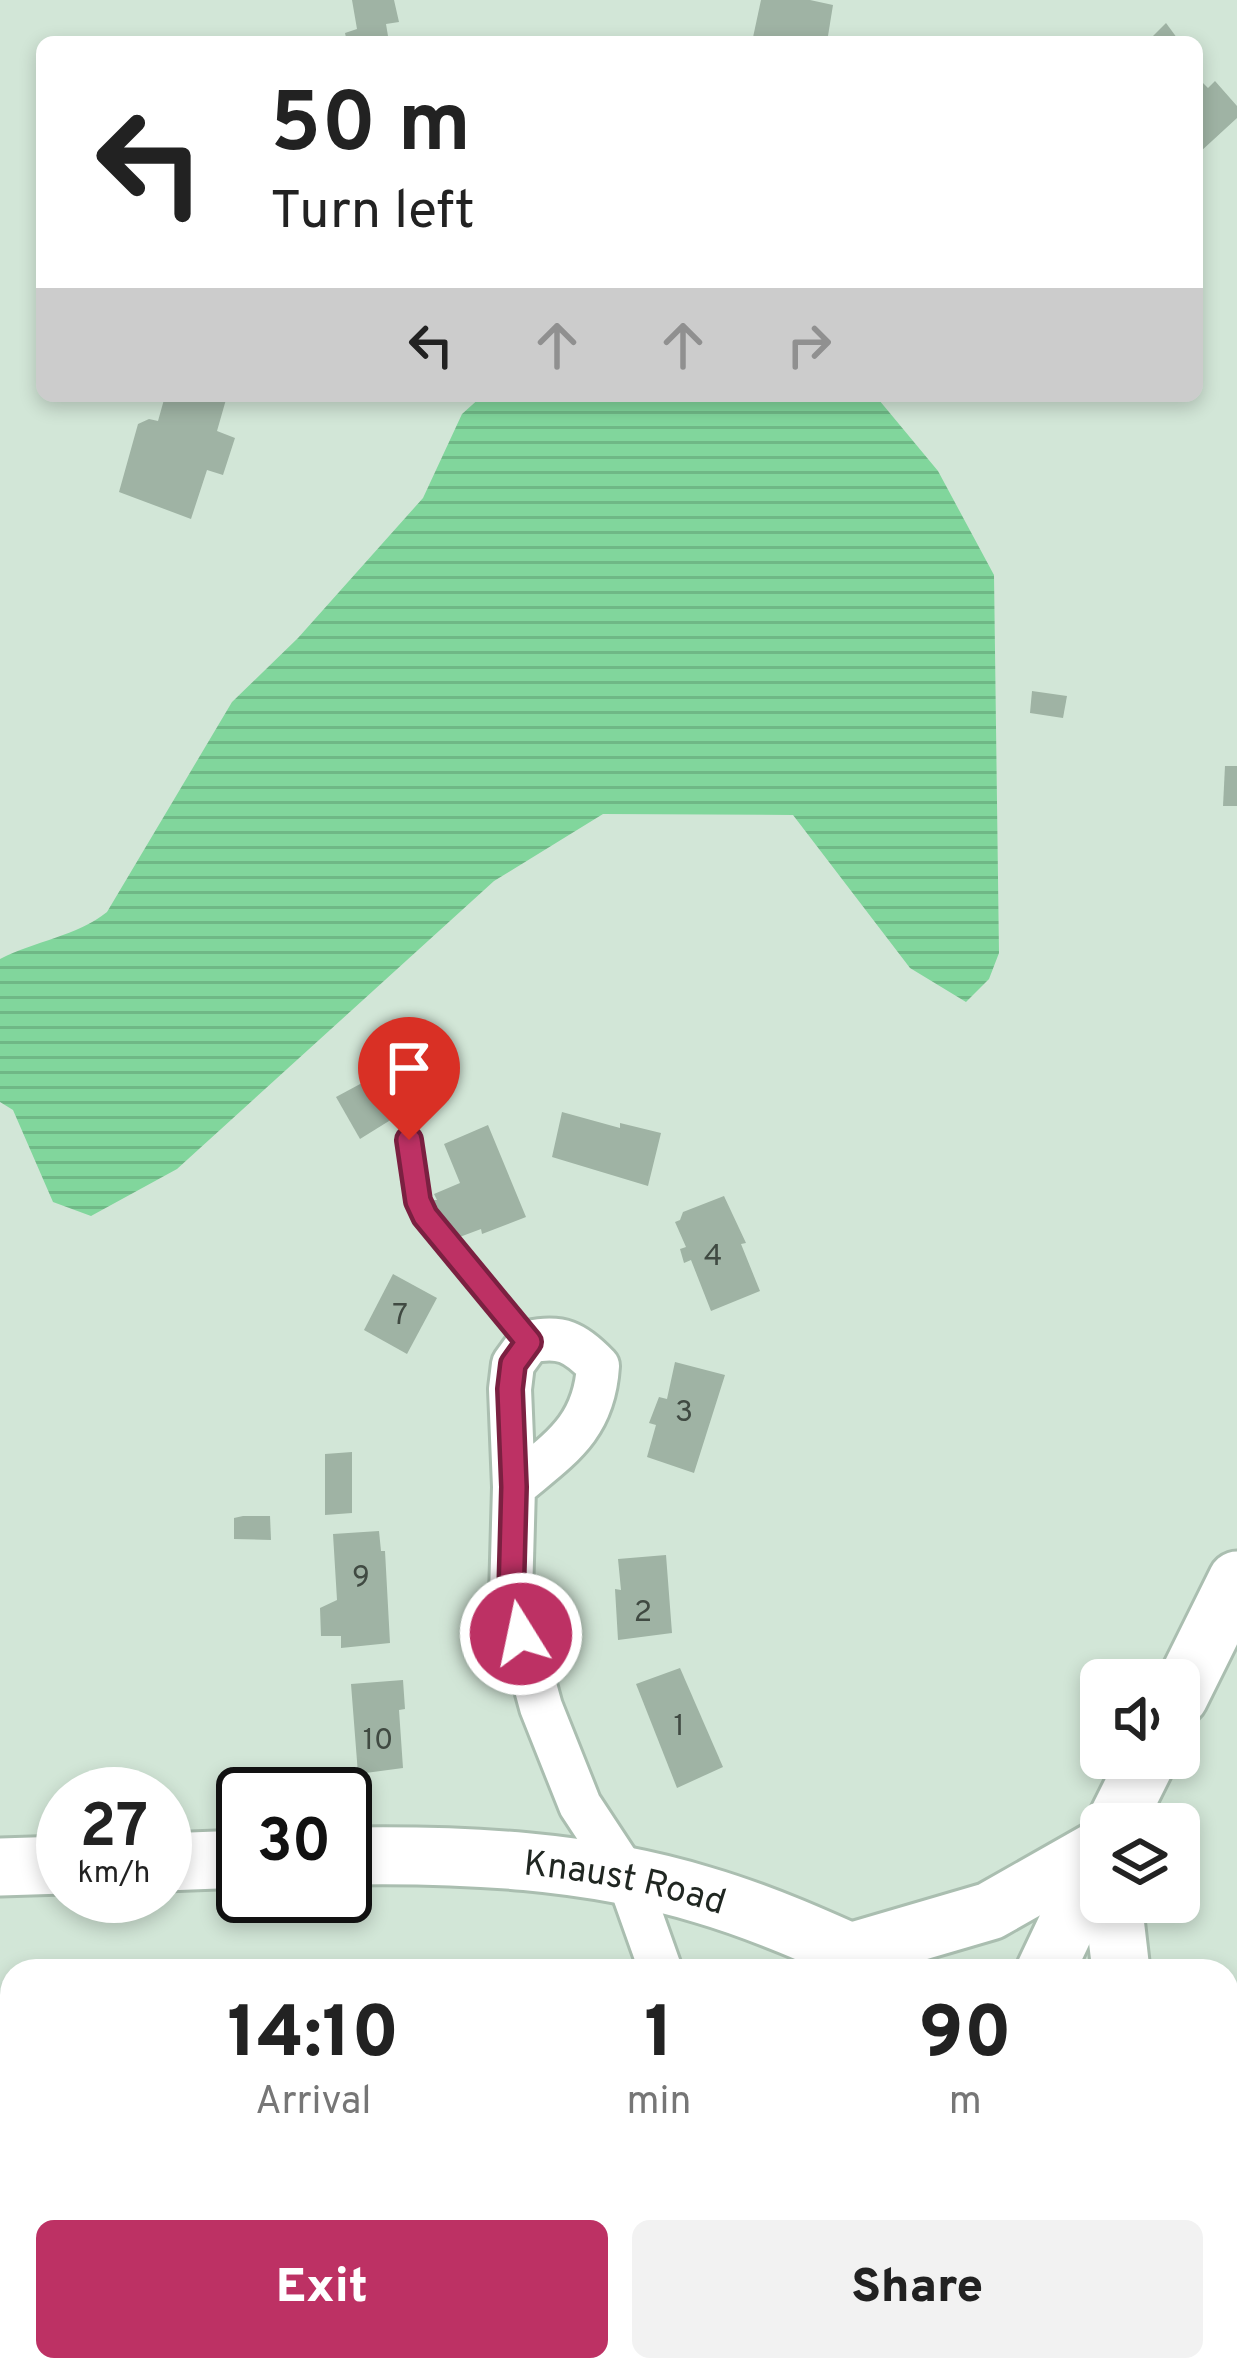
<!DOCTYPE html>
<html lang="en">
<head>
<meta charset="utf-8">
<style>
  body { margin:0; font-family:Overpass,sans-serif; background:#f2f2f2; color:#222; height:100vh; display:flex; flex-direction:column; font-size:45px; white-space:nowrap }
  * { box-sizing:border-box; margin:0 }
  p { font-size:39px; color:#767676 }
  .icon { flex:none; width:66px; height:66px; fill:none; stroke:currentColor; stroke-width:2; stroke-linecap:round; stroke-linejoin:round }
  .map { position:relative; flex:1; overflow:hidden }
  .drawer { position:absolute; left:0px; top:1959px; width:1239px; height:423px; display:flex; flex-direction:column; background:#fff; border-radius:36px 36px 0 0; box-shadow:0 6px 18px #0003 }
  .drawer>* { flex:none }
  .banner { position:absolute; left:36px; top:36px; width:1167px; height:366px; border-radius:18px; box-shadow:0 6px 18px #0003; background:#fff; color:#222; overflow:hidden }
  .buttons { position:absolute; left:1080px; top:1659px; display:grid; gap:24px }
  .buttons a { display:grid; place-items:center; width:120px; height:120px; border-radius:18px; background:#fff; box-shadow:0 6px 18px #0003; font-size:60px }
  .speed { position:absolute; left:36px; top:1767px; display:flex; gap:24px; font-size:60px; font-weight:700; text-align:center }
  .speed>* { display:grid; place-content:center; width:156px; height:156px; border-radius:50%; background:#fff; box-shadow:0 6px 18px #0003; line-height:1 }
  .speed small { font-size:30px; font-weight:400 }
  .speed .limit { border:6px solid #111; border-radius:18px; background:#fff; color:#111 }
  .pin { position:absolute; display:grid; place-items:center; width:102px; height:102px; color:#fff; margin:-123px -51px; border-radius:50% 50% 50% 0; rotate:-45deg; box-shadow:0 0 12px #0007 }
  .pin .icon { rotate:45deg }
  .me { position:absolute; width:132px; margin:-66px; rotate:350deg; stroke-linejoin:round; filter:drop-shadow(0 0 9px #0008) }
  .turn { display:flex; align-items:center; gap:42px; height:252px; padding:0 36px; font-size:54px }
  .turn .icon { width:156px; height:156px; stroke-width:2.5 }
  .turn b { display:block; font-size:84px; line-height:102px }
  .lanes { display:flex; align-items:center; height:114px; padding:0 36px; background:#0003; justify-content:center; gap:60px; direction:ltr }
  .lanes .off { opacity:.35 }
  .eta { display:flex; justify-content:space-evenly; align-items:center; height:204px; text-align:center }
  .eta b { font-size:72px; font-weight:800; line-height:84px }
  .action { display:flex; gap:24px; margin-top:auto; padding:24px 36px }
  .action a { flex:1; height:138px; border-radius:18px; background:#bd3164; color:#fff; font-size:48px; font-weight:800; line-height:138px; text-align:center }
  .action a+a { background:#f2f2f2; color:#222 }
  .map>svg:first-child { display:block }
  .water { fill:url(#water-rules) }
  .building { fill:#9fb3a4 }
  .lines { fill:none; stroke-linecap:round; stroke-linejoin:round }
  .service-casing { stroke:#aabeb0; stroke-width:27 }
  .minor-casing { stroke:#aabeb0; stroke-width:48 }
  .secondary-casing { stroke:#aabeb0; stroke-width:63 }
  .service { stroke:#fff; stroke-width:21 }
  .minor { stroke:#fff; stroke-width:42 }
  .secondary { stroke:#fff; stroke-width:57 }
  .route-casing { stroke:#7b2041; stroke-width:30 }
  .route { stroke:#bd3164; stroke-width:21 }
  .labels { text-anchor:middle; stroke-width:10; stroke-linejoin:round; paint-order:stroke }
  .number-label { font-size:30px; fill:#404a42 }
  .street-label { font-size:36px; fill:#202722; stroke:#dff4e4 }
</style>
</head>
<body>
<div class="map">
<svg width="1237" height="2380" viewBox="0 0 1237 2380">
  <defs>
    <pattern id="water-rules" width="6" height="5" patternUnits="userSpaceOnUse" patternTransform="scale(3)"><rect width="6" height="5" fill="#81d69c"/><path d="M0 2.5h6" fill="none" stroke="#6fb886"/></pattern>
  </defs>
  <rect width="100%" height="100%" fill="#d2e6d7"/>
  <path class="water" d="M 482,396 L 874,396 L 879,400 L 938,471 L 994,575 L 999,953 L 989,979 L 966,1002 L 910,968 L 793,815 L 603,814 L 494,881 L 177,1169 L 91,1216 L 53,1202 L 13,1110 L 0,1102 L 0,959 C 35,941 77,936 107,912 L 232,702 L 298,638 L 423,498 L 462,414 Z"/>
  <g class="building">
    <polygon points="352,0 394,0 399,22 386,24 389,42 347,42 345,33 357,29"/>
    <polygon points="761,0 810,0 833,5 827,42 752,42"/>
    <polygon points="1166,23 1180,42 1147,42"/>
    <polygon points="1197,77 1208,88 1215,81 1237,106 1237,118 1200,152"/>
    <polygon points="165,396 227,396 217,431 235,438 223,475 207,470 191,519 119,492 138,424 149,419 158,421"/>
    <polygon points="1032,691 1067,696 1063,718 1030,713"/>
    <polygon points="1225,766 1237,766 1237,806 1223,806"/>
    <polygon points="375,1076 397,1116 360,1139 336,1097"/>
    <polygon points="562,1112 620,1128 620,1123 661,1133 648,1186 552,1157"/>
    <polygon points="488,1125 526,1217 482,1234 481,1229 449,1241 433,1200 437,1200 434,1194 460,1183 444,1144"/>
    <polygon points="724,1196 746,1243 741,1244 760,1291 711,1311 691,1260 684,1263 680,1249 686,1247 675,1222 680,1220 683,1212"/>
    <polygon points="393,1274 437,1298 407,1354 364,1330"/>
    <polygon points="675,1362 725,1375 694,1473 647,1457 656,1425 649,1423 659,1397 667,1399"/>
    <polygon points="352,1452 352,1513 325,1515 325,1454"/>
    <polygon points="243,1516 270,1516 271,1540 234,1539 234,1518"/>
    <polygon points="379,1531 381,1551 385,1551 390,1643 341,1648 341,1636 321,1636 320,1608 337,1600 333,1534"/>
    <polygon points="666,1555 672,1633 618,1640 615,1589 621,1590 618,1559"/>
    <polygon points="680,1668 723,1767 677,1788 636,1684"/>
    <polygon points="403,1680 405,1709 399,1710 403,1768 358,1774 351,1684"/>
  </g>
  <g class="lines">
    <g class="service-casing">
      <polyline id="service" points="409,1140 418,1201 425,1216 529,1342"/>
    </g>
    <g class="minor-casing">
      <g id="minor">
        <path d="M 514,1487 C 559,1449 594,1429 598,1366 C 575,1342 561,1335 529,1342 L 513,1364 L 510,1389 L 514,1487 L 511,1597 L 541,1707 L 580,1805 L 628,1878 L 661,1971"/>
        <polyline points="823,2370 828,2380"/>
      </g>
    </g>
    <g class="secondary-casing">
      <g id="secondary">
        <polyline points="1179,1697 1237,1580"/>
        <polyline points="1115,1824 1148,1758"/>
        <path id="s1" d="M 345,1856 C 464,1854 589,1860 703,1895 C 768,1914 830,1943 892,1971"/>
        <polyline points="165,1862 243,1859"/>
        <polyline points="0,1867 63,1865"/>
        <polyline points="1113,1902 1121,1971"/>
        <polyline points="850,1952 990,1911 1101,1848"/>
        <polyline points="1045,1971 1101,1853"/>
        <polyline points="1227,2168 1237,2175"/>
      </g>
    </g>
    <use href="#service" class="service"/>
    <use href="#minor" class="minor"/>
    <use href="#secondary" class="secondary"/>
  </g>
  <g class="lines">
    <g class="route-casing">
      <polyline id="route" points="409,1140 418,1201 425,1216 529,1342 513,1364 510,1389 514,1487 511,1598 521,1634"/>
    </g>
    <use href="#route" class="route"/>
  </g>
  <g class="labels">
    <g class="number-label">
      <text x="713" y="1265">4</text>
      <text x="400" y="1324">7</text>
      <text x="684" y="1421">3</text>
      <text x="361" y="1586">9</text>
      <text x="643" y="1621">2</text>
      <text x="679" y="1735">1</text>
      <text x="378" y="1749">10</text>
    </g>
    <g class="street-label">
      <text dy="13" stroke="none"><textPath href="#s1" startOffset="282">Knaust Road</textPath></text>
    </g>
  </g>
</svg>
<div class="buttons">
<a><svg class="icon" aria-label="sound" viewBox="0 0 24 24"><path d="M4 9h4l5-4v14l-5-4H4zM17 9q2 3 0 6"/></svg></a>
<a><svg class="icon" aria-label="layers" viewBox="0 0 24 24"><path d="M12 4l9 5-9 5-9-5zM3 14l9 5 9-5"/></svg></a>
</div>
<div class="speed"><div>27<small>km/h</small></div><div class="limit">30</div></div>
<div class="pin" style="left:409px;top:1140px;background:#d93025"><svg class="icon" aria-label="arrive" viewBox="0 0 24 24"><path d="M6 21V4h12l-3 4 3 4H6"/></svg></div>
<svg class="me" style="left:521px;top:1634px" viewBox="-20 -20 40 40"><circle r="17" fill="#bd3164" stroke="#fff" stroke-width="3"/><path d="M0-11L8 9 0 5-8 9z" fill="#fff"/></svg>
<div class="banner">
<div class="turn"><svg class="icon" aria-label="left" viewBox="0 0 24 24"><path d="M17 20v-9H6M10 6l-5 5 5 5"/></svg><div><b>50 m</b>Turn left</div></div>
<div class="lanes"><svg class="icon" aria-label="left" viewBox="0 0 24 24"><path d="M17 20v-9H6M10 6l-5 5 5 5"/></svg><svg class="icon off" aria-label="ahead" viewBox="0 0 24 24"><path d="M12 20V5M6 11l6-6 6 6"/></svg><svg class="icon off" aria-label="ahead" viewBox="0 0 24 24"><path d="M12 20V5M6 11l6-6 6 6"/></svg><svg class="icon off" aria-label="right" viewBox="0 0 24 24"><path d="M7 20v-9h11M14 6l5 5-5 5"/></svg></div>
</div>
<section class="drawer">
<div class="eta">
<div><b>14:10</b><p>Arrival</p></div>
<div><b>1</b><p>min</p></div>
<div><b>90</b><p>m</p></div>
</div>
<div class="action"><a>Exit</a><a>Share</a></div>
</section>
</div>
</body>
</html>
